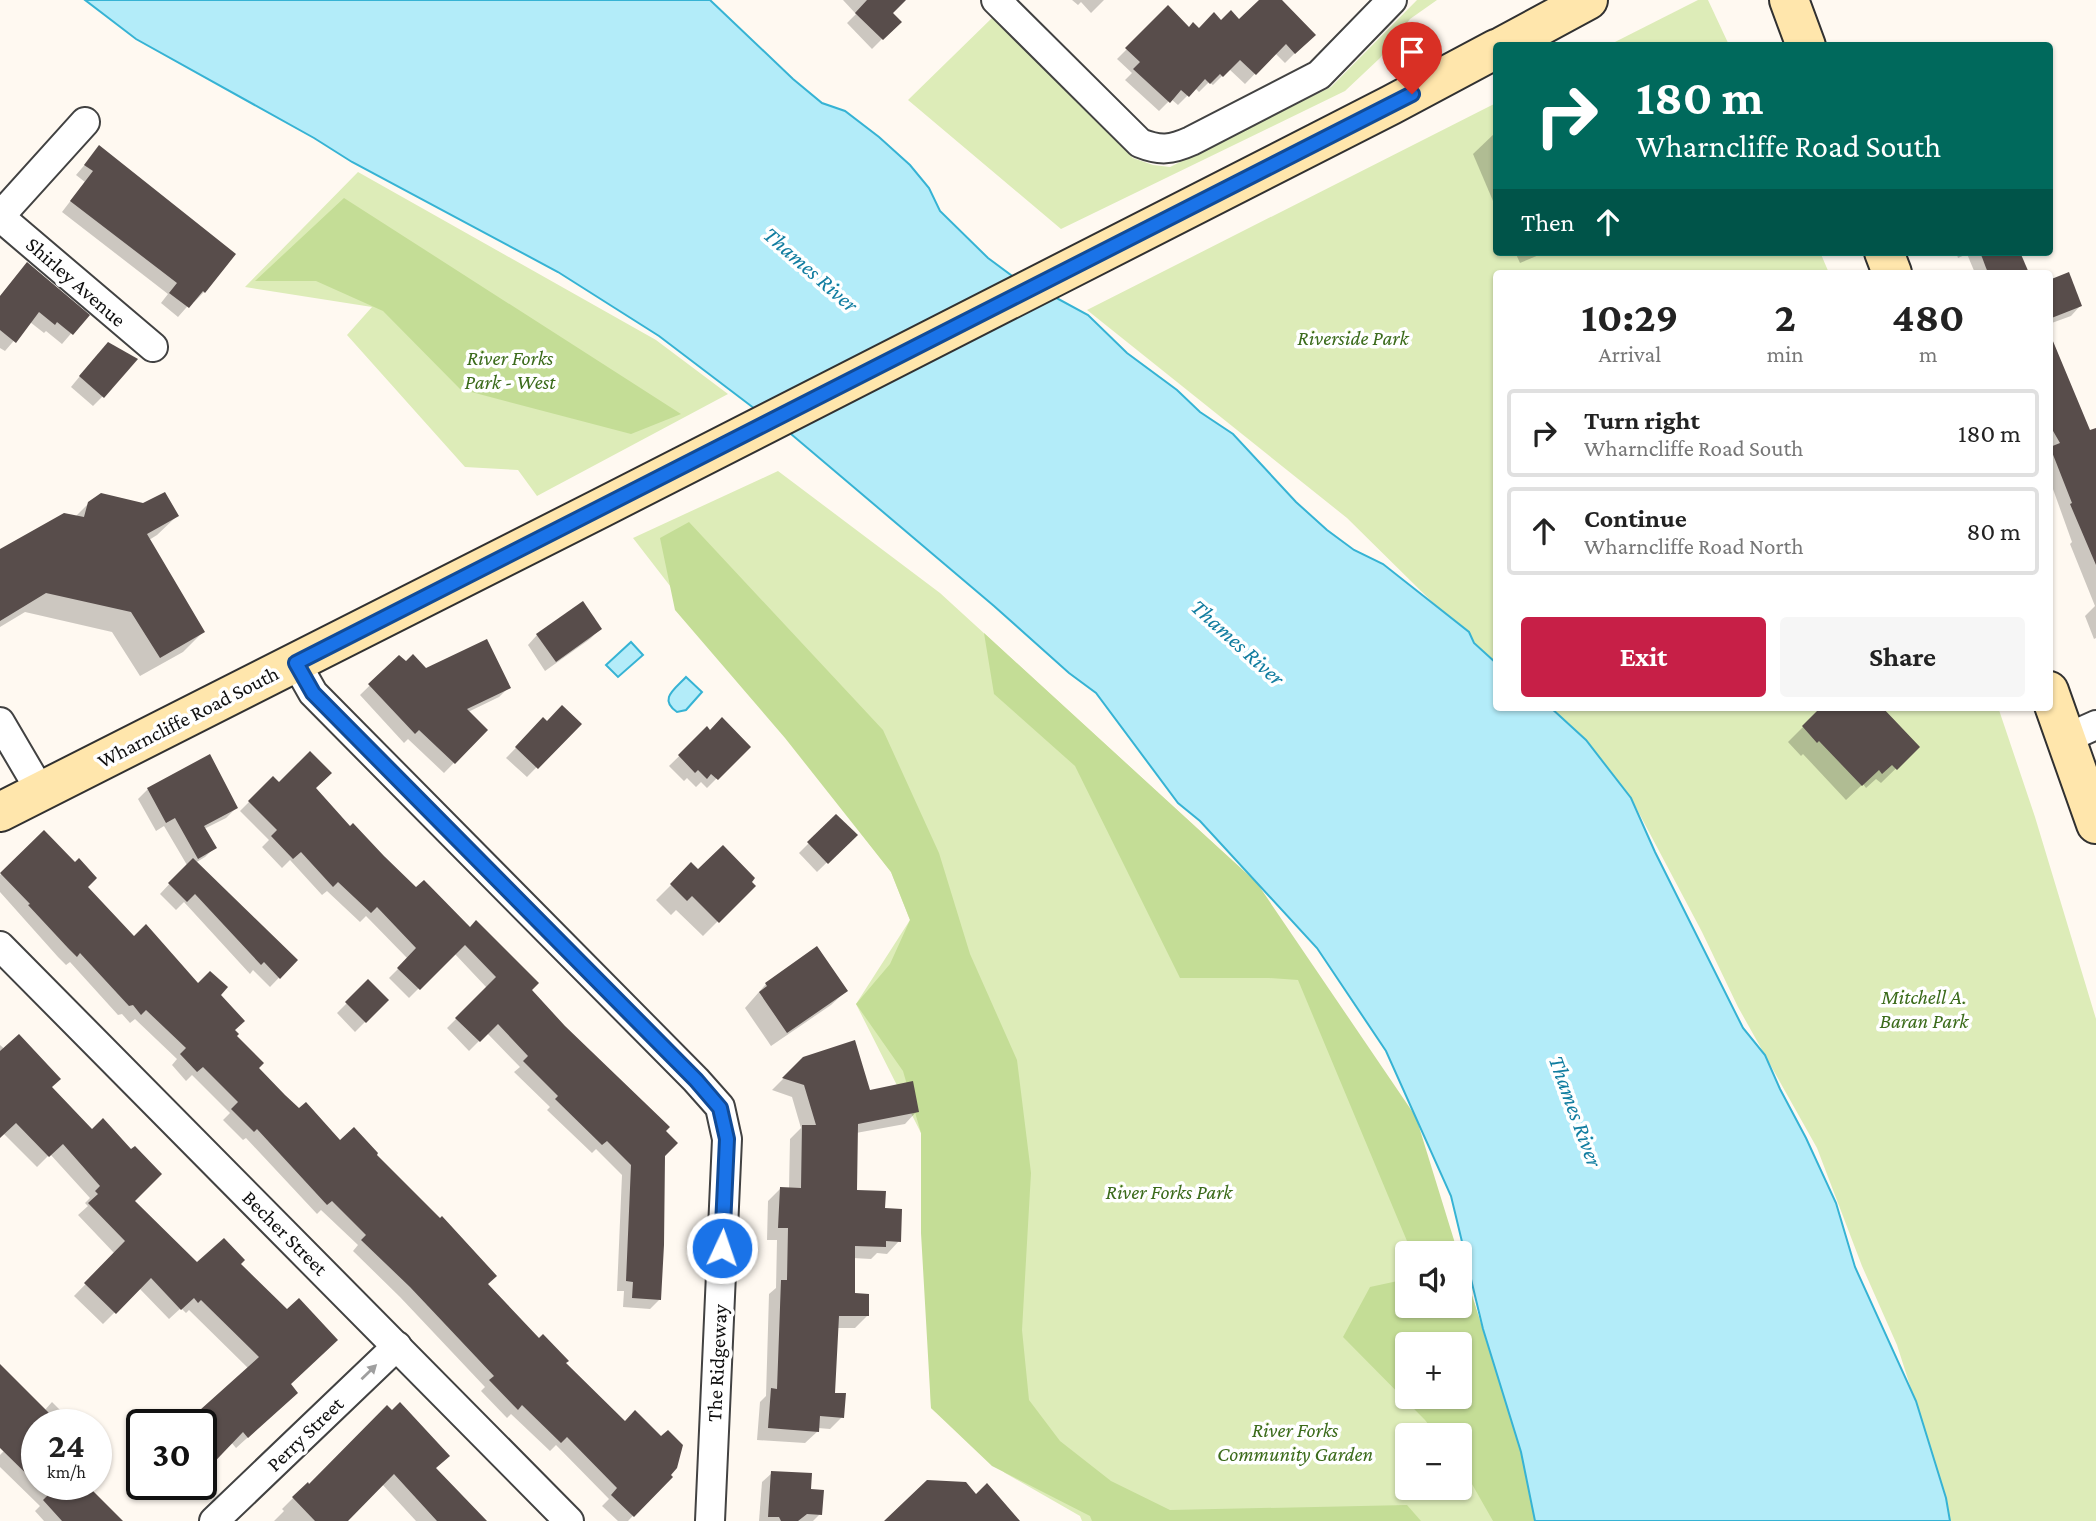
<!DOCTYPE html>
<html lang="en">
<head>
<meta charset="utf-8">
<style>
  body { margin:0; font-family:"Crimson Pro",serif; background:#f6f6f6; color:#222; height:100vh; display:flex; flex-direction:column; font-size:26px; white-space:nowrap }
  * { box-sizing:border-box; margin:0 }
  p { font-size:23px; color:#767676 }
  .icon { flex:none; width:38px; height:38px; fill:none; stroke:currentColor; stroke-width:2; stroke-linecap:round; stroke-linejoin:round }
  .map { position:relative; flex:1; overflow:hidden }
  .panel { position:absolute; left:1493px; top:270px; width:560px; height:441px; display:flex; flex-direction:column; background:#fff; border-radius:7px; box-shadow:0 2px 5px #0004 }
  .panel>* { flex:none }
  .guide { position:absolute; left:1493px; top:42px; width:560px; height:214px; border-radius:7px; box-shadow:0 2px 5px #0004; background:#00695c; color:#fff; overflow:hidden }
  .controls { position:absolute; left:1395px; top:1241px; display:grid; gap:14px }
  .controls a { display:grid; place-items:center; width:77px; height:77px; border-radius:7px; background:#fff; box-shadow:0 2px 5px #0004; font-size:35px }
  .speed { position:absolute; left:21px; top:1409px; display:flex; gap:14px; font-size:35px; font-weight:700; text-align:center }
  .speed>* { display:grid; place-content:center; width:91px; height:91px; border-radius:50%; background:#fff; box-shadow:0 2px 5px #0004; line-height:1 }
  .speed small { font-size:18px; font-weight:400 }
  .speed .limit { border:4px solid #111; border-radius:10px; background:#fff; color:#111 }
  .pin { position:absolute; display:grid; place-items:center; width:60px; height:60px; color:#fff; margin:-72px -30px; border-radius:50% 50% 50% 0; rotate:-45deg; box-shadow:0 0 7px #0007 }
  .pin .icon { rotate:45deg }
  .me { position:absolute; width:77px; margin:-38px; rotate:3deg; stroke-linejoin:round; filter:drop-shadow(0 0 5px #0008) }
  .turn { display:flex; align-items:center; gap:24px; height:147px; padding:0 28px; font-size:32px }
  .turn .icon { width:91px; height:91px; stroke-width:2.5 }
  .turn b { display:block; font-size:49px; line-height:60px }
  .then { display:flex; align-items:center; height:66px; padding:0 28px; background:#0003; gap:14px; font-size:26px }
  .eta { display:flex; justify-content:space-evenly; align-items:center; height:119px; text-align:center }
  .eta b { font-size:42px; font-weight:700; line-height:49px }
  .action { display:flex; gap:14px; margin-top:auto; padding:14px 28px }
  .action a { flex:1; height:80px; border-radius:7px; background:#c71f47; color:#fff; font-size:28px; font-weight:700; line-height:80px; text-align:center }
  .action a+a { background:#f6f6f6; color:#222 }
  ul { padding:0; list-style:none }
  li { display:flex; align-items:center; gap:21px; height:88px; margin:0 14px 10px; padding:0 14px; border:4px solid #e0e0e0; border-radius:7px }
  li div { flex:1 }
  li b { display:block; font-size:26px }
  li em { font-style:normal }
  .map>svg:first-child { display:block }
  .green { fill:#ddecb8; fill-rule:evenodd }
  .forest { fill:#c4dd96; fill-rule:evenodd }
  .water { fill:#b3ecf9; stroke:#36b3d4; stroke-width:2 }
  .shadow { fill:#0003 }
  .building { fill:#584d4b }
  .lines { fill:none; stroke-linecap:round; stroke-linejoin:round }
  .street-casing { stroke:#424242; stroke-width:32 }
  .secondary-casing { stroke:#313131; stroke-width:42 }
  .street { stroke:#fff; stroke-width:28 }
  .secondary { stroke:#ffe6ac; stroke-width:38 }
  .oneway { fill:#9f9f9f }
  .route-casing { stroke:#114b97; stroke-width:18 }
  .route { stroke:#1a73e8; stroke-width:12 }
  .labels { text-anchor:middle; stroke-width:7; stroke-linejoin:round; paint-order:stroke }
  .street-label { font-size:21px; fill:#0f0f0f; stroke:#fff }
  .park-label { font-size:21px; font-style:italic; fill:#3b6b1b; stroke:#fff }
  .water-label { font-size:23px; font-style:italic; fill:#117da0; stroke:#fff }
</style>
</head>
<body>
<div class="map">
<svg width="2096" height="1521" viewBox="0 0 2096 1521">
  <rect width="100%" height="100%" fill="#fff9f1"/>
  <g class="green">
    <polygon points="1417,0 1437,0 1410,19 1380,58 1345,91 1061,229 908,100 994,16 1133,158 1153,165 1170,167 1331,87"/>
    <polygon points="1698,0 1708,0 1729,45 1609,45"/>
    <polygon points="1496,103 1496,252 1820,252 1829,273 1496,273 1496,665 1347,518 1087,310"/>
    <polygon points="358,172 656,340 728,394 537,496 518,470 465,467 347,335 372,307 245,287"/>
    <path d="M 778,471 L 940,593 L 1257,883 L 1458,1253 L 1407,1253 L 1407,1306 L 1460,1306 L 1460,1257 L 1521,1452 L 1535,1521 L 1082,1521 L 1080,1516 L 1005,1473 L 931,1408 L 921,1133 L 856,1004 L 910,920 L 891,872 L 633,538 ZM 1407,1344 L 1460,1344 L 1460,1396 L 1407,1396 ZM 1407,1435 L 1460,1435 L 1460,1488 L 1407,1488 Z"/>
    <polygon points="1539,707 1998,707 2035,817 2096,1019 2096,1521 1950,1521 1946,1498 1897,1345 1862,1266 1817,1148 1738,1007 1702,932 1631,798"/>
  </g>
  <g class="forest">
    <polygon points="344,198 681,414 631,434 460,389 383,311 316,281 255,281"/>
    <polygon points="689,522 883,730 939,853 970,954 1017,1060 1031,1173 1022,1330 1029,1400 1060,1441 1111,1481 1170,1510 1407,1505 1421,1521 1092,1521 1090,1516 992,1466 931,1408 921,1233 921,1133 903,1071 856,1004 890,964 910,920 891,872 785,738 675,610 660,538"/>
    <polygon points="984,633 1257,883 1416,1117 1458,1253 1412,1253 1298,980 1269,978 1180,978 1075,766 994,694"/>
    <path d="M 1460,1257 L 1521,1452 L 1535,1521 L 1493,1521 L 1460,1463 L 1460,1435 L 1437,1435 L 1425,1420 L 1343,1337 L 1370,1287 L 1407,1279 L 1407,1306 L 1460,1306 ZM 1407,1344 L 1460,1344 L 1460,1396 L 1407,1396 Z"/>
  </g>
  <g class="water">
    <polygon points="85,0 710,0 793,79 822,103 845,111 879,137 910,165 929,188 940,211 988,258 1023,284 1051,295 1088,315 1127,353 1177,390 1200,412 1233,434 1296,502 1327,530 1354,550 1383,564 1469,632 1474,643 1496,663 1496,707 1550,707 1586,740 1631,798 1655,852 1743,1028 1765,1055 1780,1089 1806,1138 1836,1203 1855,1267 1916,1401 1946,1498 1950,1521 1535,1521 1521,1452 1483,1329 1451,1196 1386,1051 1317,948 1200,821 1178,803 1096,693 1069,673 994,606 791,434 759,412 659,336 558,272 352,162 314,138 136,39"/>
    <polygon points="631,642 643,655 618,677 606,665"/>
    <path d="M 686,677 L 702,692 L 686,710 L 677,712 C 658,699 675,689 686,677 Z"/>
  </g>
  <g class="shadow">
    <polygon points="843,0 904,0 891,13 899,22 872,49 847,23 856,14"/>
    <polygon points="1072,0 1104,0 1091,13 1081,2 1078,5"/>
    <polygon points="1262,0 1279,0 1313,35 1285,63 1275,53 1245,84 1229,69 1213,85 1209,82 1199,92 1195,88 1178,105 1171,99 1159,111 1125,80 1132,73 1117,59 1168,8 1189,29 1199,30 1221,22 1239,21"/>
    <polygon points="1496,132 1496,208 1473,154"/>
    <polygon points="99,148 234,254 204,292 194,302 193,300 178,317 161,303 168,294 62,212 85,182 76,175"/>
    <polygon points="1515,252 1546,252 1520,263"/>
    <polygon points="1956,252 2019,252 2027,273 1975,273 1967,254 1958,258"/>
    <polygon points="18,274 87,315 62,344 46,331 44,333 30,322 5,351 0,348 0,296"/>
    <polygon points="2049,282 2080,306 2071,316 2049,324"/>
    <polygon points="2049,332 2089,433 2096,432 2096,638 2094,639 2085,616 2095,606 2070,544 2072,542 2049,478"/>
    <polygon points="98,354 103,396 93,406 71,387"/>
    <polygon points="89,503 177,516 157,535 149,540 203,632 183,652 140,676 112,632 25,612 0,627 0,551 75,517"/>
    <polygon points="600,629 590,639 545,671 528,645 537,635"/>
    <polygon points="399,657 406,664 426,670 508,688 499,697 468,712 486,730 444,773 408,739 404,743 360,695"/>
    <polygon points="1823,707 1880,707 1918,747 1881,783 1876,779 1866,788 1863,784 1846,800 1803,754 1801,756 1788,742"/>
    <polygon points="543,720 547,723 579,724 527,777 506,758"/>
    <polygon points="707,729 749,746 707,788 701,782 696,787 687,778 684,781 669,766"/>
    <polygon points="209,757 236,808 226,818 204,829 215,847 205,857 195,863 296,960 270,987 253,970 250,974 184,902 176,910 160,894 187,865 164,826 156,831 138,799 148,789"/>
    <polygon points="273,778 279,784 314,788 349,828 529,990 664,1131 660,1299 650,1309 623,1307 624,1291 617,1291 622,1175 596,1149 592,1153 547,1110 550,1107 514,1072 520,1067 487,1033 469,1051 447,1028 487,988 454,953 409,998 389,978 408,959 366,916 360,922 327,891 322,895 290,860 282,868 262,847 269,840 240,811"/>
    <polygon points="836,816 855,835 817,872 799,853"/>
    <polygon points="44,833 86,887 134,938 198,986 218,995 235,1036 256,1068 283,1096 339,1142 374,1155 486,1285 668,1474 670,1477 628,1521 618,1521 602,1506 609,1499 556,1445 550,1451 511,1414 507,1418 481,1391 485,1387 400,1297 353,1251 358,1245 321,1210 317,1214 246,1138 243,1140 223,1120 230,1113 192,1075 186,1081 172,1065 177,1059 135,1019 130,1023 122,1014 118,1015 70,962 66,965 58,957 0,892 0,875"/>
    <polygon points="691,865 698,872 749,881 753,886 703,936 676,910 671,915 656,900"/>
    <polygon points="817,949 846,991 831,1005 771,1046 745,1008 766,984"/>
    <polygon points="368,982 387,1000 355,1032 337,1013"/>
    <polygon points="0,1045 50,1088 132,1201 197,1264 238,1264 289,1384 285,1404 236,1448 231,1442 210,1464 216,1471 186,1500 171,1484 201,1484 201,1424 192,1424 190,1422 249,1369 189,1310 186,1313 181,1308 169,1319 139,1288 103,1324 74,1296 115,1254 78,1215 88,1206 85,1203 90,1198 50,1154 37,1167 3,1133 0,1136"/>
    <polygon points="804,1058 869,1092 917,1111 905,1124 856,1133 855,1191 883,1210 899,1241 887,1254 877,1253 871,1259 853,1258 853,1295 867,1316 855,1328 837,1328 833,1394 842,1417 830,1429 818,1428 818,1431 805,1443 757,1440 760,1402 766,1396 769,1294 776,1288 777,1240 767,1240 768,1201 780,1189 789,1189 790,1139 801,1128 792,1097 772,1090"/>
    <polygon points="0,1365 44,1411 52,1402 74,1424 37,1424 37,1484 86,1484 120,1521 44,1521 35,1511 40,1506 0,1467 0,1455 33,1421 0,1418"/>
    <polygon points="387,1408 434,1469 484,1521 416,1521 382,1484 346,1521 274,1521 284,1511 282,1509 293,1498 309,1486"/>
    <polygon points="772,1473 809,1491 820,1514 813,1521 759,1521 762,1482"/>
  </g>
  <g class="building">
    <polygon points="867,0 906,0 893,13 902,22 883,40 855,13"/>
    <polygon points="1259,0 1282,0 1316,35 1295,54 1286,44 1256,75 1240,60 1223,77 1220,74 1210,84 1205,79 1189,97 1181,90 1170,103 1133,69 1140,62 1125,48 1168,5 1189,27 1193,22 1199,28 1214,12 1221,20 1231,10 1239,19"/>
    <polygon points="99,145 236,254 205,293 203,291 189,308 169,293 177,283 70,201 93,171 84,165"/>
    <polygon points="1980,252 2020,252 2029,273 1988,273"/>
    <polygon points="27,262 90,315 73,335 57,322 55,325 39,312 16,343 0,330 0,296"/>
    <polygon points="2069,272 2082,306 2049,319 2049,280"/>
    <polygon points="2050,334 2090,430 2096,428 2096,565 2070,504 2072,503 2050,447 2060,443 2049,424"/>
    <polygon points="108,342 138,359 104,398 79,376"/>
    <polygon points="165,492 179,516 147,534 205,632 160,658 131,612 46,593 0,621 0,549 64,513 84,517 88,502 101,493 143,503"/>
    <polygon points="583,601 602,629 556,662 536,634"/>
    <polygon points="487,639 511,688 467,709 488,730 455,764 419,730 415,734 368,684 399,655 406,661 413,654 426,668"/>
    <polygon points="562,705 582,724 538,769 515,747 543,717 547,721"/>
    <polygon points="1821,707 1882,707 1920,747 1897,770 1892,765 1882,774 1879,770 1862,786 1819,741 1817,743 1802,726"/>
    <polygon points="722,717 751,747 718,780 711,774 707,779 698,770 695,773 678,755 707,726 710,730"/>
    <polygon points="310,751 332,773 316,788 350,826 353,823 384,856 416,887 424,880 470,927 476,920 539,983 532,990 565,1026 670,1127 666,1131 678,1143 665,1156 664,1245 661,1300 632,1298 633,1282 626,1281 631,1165 607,1141 602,1145 555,1099 558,1096 523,1061 528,1056 498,1024 480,1042 455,1018 496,977 465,945 420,990 397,968 416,948 377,907 371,913 338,882 333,887 301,852 293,859 271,836 277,830 248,801 273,776 279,782"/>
    <polygon points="210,754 238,808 204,826 217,848 198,859 175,818 166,823 147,788"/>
    <polygon points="836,814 858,835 828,864 807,842"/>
    <polygon points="44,830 75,862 79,858 97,878 88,887 134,936 146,924 198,983 210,971 228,987 221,995 245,1021 235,1030 239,1034 237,1036 264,1063 259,1068 285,1095 299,1108 306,1102 340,1140 354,1127 378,1153 377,1155 440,1218 442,1216 497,1276 488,1284 539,1338 543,1334 569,1361 566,1363 625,1421 635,1410 661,1436 668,1430 683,1445 677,1468 671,1475 673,1477 634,1517 611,1495 617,1488 567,1437 561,1443 522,1405 518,1410 489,1380 494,1376 410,1287 361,1240 366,1235 332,1201 327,1205 257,1129 254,1132 231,1109 238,1102 203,1067 197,1072 180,1054 186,1048 146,1010 141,1015 133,1005 129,1006 80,953 77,957 68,948 28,905 30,904 0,873"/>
    <polygon points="723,845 755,878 752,882 756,886 719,923 692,896 687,901 670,884 691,862 698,869"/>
    <polygon points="193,858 298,960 280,979 264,962 261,965 195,894 187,902 168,883"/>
    <polygon points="817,946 848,991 787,1033 759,992 767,986 765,983"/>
    <polygon points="368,979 389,1000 366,1023 345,1002"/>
    <polygon points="19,1034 61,1079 52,1087 92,1129 103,1118 131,1149 135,1146 162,1174 135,1201 197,1262 224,1238 245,1260 241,1264 287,1309 299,1298 338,1340 291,1384 298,1393 248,1438 243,1432 201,1476 201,1425 208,1419 200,1410 259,1357 201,1300 198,1303 194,1298 181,1310 151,1278 116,1314 84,1283 125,1241 88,1203 98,1194 95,1191 100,1186 63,1144 49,1157 16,1123 0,1138 0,1051"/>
    <polygon points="855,1040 870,1090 913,1081 919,1112 858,1124 857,1190 886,1191 885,1208 902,1209 901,1242 886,1241 886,1247 855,1246 855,1293 869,1294 869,1316 839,1316 835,1393 846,1393 844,1418 820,1416 819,1432 768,1428 771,1388 777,1389 781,1280 787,1280 788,1228 778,1228 780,1187 801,1188 802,1125 816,1125 804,1085 782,1078 803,1057"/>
    <polygon points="0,1364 60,1424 37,1424 37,1484 86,1484 123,1521 62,1521 43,1500 48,1495 0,1448"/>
    <polygon points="400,1402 450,1456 436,1468 487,1521 437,1521 394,1474 348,1521 315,1521 292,1497 308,1482 309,1484 387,1405 392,1410"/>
    <polygon points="771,1471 812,1473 811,1489 824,1490 822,1515 807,1514 798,1521 781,1521 779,1517 768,1517"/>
    <polygon points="927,1480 966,1482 976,1494 987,1483 1020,1521 884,1521"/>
  </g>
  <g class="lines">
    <g class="street-casing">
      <g id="street">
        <path d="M 996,0 L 1140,143 C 1160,151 1171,150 1191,141 L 1319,75 L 1392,0"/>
        <polyline points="0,216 85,122"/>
        <polyline points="0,217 153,347"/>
        <polyline points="296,663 313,693 696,1080 720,1107 727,1139 710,1521"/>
        <polyline points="0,722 41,792"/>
        <polyline points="2067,738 2096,725"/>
        <polyline points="0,946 569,1521"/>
        <polyline points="214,1521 397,1346"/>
      </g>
    </g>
    <g class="secondary-casing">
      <g id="secondary">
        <polyline points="1789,0 1806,46"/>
        <polyline points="1503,46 1588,0"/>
        <polyline points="1884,252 1892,273"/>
        <polyline points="2049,691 2096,824"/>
        <polyline points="0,812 601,508 1391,105 1496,49"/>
      </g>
    </g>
    <use href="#street" class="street"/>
    <use href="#secondary" class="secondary"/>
  </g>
  <defs><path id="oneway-solid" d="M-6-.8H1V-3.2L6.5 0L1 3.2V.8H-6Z" transform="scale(1.75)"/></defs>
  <use class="oneway" href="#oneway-solid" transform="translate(369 1372) rotate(-44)"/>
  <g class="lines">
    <g class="route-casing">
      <polyline id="route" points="722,1248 727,1139 720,1108 696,1080 313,693 296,663 1412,94"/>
    </g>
    <use href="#route" class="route"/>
  </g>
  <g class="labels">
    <g class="street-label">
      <text transform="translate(76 282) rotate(41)" y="7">Shirley Avenue</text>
      <text transform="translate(188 717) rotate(-27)" y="7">Wharncliffe Road South</text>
      <text transform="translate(285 1233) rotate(45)" y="7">Becher Street</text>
      <text transform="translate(717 1363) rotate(-87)" y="7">The Ridgeway</text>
      <text transform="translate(305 1434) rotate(-44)" y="7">Perry Street</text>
    </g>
    <g class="park-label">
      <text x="1353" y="345">Riverside Park</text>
      <text x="510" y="365">River Forks<tspan x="510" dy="24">Park - West</tspan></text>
      <text x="1924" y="1004">Mitchell A.<tspan x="1924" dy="24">Baran Park</tspan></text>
      <text x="1169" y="1199">River Forks Park</text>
      <text x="1295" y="1437">River Forks<tspan x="1295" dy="24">Community Garden</tspan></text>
    </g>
    <g class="water-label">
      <text transform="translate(811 269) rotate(41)" y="8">Thames River</text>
      <text transform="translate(1238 642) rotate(42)" y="8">Thames River</text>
      <text transform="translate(1576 1111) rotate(70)" y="8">Thames River</text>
    </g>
  </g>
</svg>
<div class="controls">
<a><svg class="icon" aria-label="sound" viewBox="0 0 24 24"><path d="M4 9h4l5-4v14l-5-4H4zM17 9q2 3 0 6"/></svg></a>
<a>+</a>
<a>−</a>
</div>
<div class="speed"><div>24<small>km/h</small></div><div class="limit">30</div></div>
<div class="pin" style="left:1412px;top:94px;background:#d93025"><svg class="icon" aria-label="arrive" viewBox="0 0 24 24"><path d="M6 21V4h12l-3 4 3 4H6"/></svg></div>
<svg class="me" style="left:722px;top:1248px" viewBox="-20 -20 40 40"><circle r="17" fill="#1a73e8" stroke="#fff" stroke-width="3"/><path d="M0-11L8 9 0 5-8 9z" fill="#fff"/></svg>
<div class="guide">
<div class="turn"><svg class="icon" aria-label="right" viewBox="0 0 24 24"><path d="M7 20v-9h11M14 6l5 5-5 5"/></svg><div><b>180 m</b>Wharncliffe Road South</div></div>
<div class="then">Then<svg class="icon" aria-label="ahead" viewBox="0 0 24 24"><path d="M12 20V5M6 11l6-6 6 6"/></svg></div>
</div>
<section class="panel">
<div class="eta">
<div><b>10:29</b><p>Arrival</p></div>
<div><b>2</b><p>min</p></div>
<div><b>480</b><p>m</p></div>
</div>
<ul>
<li><svg class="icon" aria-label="right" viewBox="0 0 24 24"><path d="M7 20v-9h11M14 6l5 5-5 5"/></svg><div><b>Turn right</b><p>Wharncliffe Road South</p></div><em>180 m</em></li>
<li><svg class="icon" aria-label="ahead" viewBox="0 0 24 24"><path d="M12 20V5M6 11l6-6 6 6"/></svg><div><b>Continue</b><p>Wharncliffe Road North</p></div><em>80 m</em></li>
</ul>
<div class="action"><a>Exit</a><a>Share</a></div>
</section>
</div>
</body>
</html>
